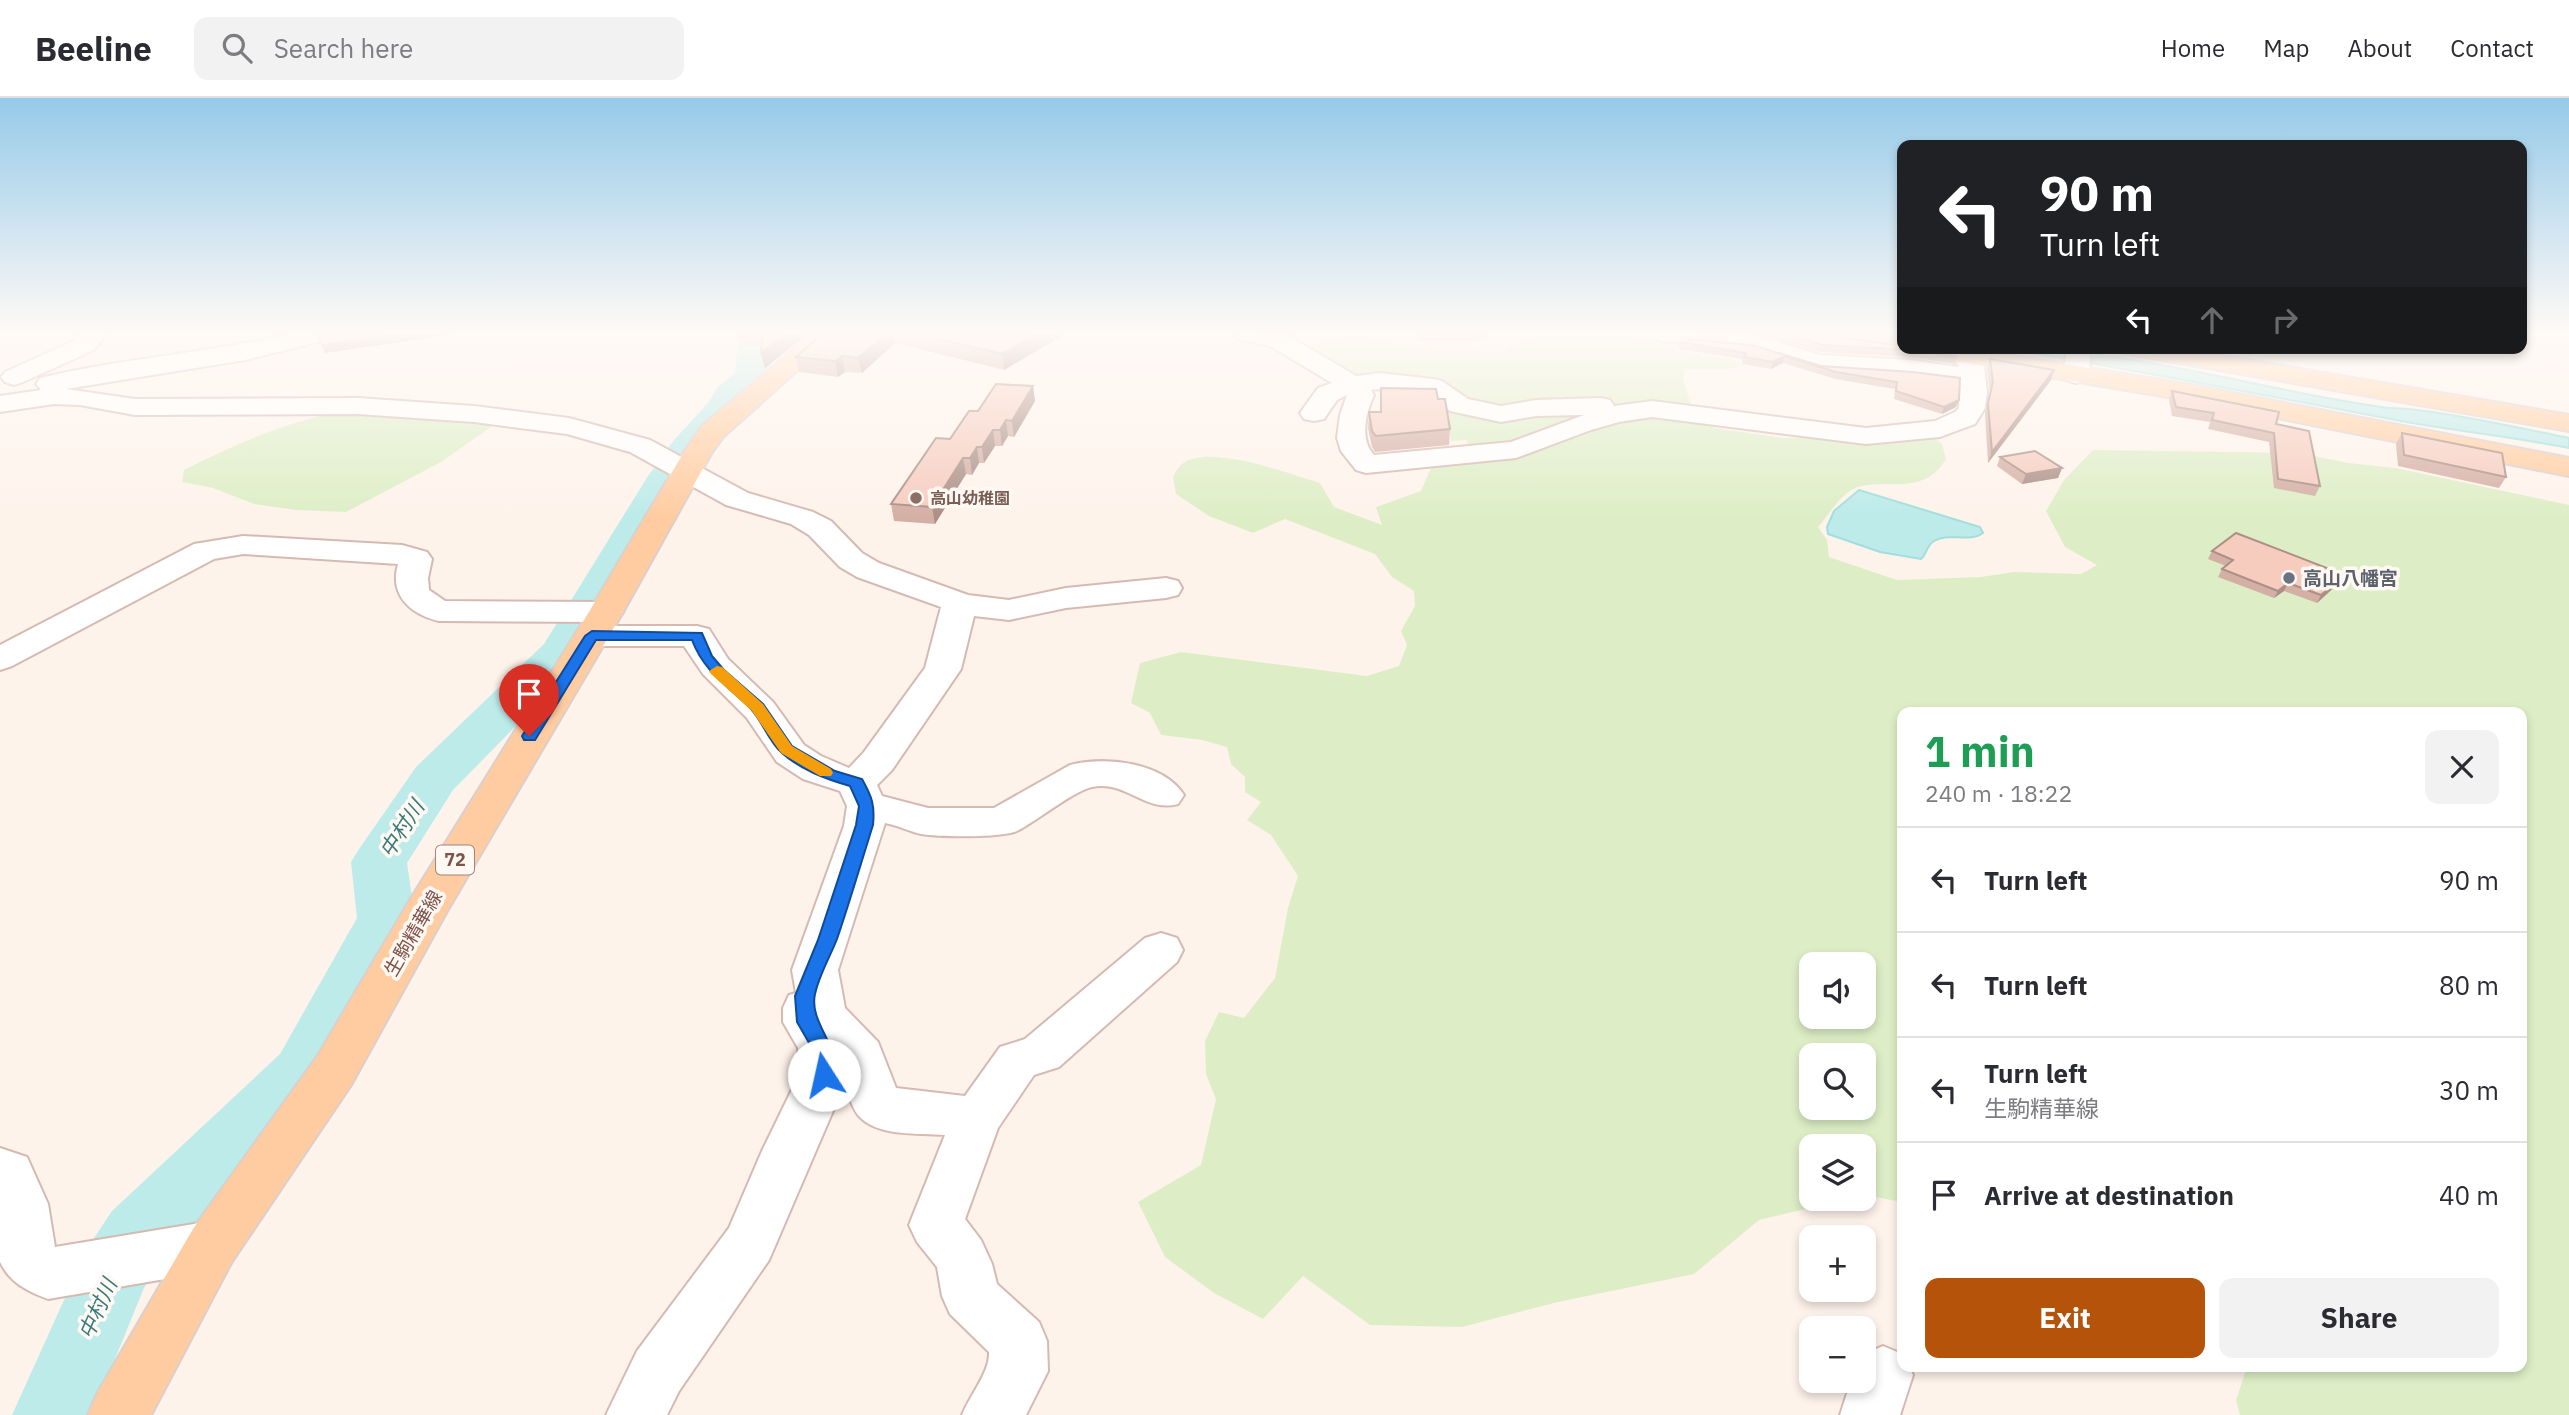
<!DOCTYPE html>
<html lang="en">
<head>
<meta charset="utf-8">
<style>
  body { margin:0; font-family:"IBM Plex Sans","Noto Sans JP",sans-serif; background:#f2f2f3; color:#2b2b33; height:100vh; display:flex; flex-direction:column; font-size:26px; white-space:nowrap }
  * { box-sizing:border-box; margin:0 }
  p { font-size:23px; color:#7c7c81 }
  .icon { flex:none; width:38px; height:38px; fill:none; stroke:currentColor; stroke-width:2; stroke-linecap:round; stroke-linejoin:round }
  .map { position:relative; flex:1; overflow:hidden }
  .drawer { position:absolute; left:1897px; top:609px; width:630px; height:665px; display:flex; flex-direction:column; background:#fff; border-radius:14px; box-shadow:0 4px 10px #0003 }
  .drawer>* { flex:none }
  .guide { position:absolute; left:1897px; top:42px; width:630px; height:214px; border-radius:14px; box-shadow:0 4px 10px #0003; background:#202124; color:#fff; overflow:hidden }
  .buttons { position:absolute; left:1799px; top:854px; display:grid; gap:14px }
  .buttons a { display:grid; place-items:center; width:77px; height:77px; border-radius:14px; background:#fff; box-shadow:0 4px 10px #0003; font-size:35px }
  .pin { position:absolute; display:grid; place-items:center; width:60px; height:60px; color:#fff; margin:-72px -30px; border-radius:50% 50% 50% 0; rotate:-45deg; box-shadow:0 0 7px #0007 }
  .pin .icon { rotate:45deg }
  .me { position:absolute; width:77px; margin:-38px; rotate:350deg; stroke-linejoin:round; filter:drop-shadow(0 0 5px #0008) }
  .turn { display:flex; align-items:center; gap:24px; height:147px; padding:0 28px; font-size:32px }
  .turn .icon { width:91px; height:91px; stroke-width:2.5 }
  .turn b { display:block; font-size:49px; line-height:60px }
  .lanes { display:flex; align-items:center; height:66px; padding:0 28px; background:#0003; justify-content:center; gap:35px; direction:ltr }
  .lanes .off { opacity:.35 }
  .round { display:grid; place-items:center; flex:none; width:74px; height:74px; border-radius:14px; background:#f2f2f3 }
  .summary { display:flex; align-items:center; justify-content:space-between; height:119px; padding:0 28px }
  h1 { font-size:42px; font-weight:700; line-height:52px; color:#1e9e55 }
  .button { display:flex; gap:14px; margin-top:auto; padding:14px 28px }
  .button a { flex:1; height:80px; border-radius:14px; background:#b45309; color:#fff; font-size:28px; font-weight:700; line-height:80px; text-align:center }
  .button a+a { background:#f2f2f3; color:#2b2b33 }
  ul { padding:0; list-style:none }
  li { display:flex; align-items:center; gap:21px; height:105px; padding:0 28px; border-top:2px solid #e1e1e2 }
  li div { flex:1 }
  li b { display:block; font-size:26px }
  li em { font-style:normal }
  header { display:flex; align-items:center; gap:42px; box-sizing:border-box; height:98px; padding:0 35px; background:#fff; border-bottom:2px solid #e1e1e2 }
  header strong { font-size:33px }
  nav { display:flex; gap:38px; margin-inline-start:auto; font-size:24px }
  .search { width:490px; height:63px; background:#f2f2f3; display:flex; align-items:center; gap:18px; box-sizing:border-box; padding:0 24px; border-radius:14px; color:#7c7c81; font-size:26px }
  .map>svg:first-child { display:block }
  .green { fill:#ddeec6; fill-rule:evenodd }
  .water { fill:#bcebea; stroke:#a1dedd; stroke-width:2 }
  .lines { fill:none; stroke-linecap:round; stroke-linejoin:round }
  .river { fill:#bcebea; fill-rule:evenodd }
  .minor-casing { stroke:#d5bab1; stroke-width:4 }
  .major-casing { stroke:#dbcfcc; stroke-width:4 }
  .minor { fill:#fff; fill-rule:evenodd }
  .major { fill:#ffcca1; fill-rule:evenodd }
  .wall { fill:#d4afa4 }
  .shaded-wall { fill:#ac8f86 }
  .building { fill:#f6ccbf; stroke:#ac8f86; stroke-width:2 }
  .route { fill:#1a73e8; stroke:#114b97; stroke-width:2 }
  .slow { fill:#f59e0b }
  .education-dot { fill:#8d6e63; stroke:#fff8f3; stroke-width:2.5 }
  .worship-dot { fill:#6b7280; stroke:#fff8f3; stroke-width:2.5 }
  .labels { text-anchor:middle; stroke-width:7; stroke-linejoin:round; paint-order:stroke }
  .far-education-label { font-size:16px; font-weight:bold; fill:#785e54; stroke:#fff8f3; text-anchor:start }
  .shield { fill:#fff8f3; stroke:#a4847d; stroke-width:2 }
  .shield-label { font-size:18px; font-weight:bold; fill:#7d534a }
  .worship-label { font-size:19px; font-weight:bold; fill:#5b616d; stroke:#fff8f3; text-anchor:start }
  .street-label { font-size:19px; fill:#7d534a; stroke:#fff8f3 }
  .water-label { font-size:21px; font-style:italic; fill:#387b7b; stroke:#fff8f3 }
</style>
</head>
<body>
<header>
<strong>Beeline</strong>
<div class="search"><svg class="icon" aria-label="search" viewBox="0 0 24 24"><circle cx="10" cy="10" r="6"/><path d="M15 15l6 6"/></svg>Search here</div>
<nav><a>Home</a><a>Map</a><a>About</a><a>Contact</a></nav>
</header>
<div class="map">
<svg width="2569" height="1317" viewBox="0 0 2569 1317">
  <rect width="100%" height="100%" fill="#fef3eb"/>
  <g class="green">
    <path d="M 1354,236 L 1440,252 L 1504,253 L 1519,241 L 1534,237 L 1599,236 L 1659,241 L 1677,253 L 1731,261 L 1744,267 L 1728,271 L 1684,271 L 1683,281 L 1692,311 L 1714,330 L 1783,340 L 1930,336 L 1942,346 L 1946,361 C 1920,405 1873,373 1847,395 C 1836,404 1827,419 1818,429 L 1827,442 L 1829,459 L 1897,482 L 1981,479 L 2014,474 L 2081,476 L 2097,467 L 2065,449 L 2046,413 L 2064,382 L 2093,352 L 2301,355 L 2348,365 L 2396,370 L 2569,407 L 2569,1317 L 2240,1317 L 2236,1302 L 2247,1269 L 2522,1269 L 2522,614 L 1902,614 L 1902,1104 L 1864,1097 L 1864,1048 L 1811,1048 L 1811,1101 L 1848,1101 L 1759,1122 L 1694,1176 L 1558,1204 L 1462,1229 L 1370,1227 L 1303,1178 L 1263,1221 L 1214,1195 L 1165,1159 L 1138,1104 L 1201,1067 L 1216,1001 L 1206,976 L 1205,943 L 1219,914 L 1244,920 L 1275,880 L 1288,810 L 1298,778 L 1271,737 L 1247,722 L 1261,704 L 1245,694 L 1245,679 L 1231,666 L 1227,649 L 1202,642 L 1161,637 L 1150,615 L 1131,605 L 1140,565 L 1181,554 L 1367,578 L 1399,568 L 1407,547 L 1401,533 L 1415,508 L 1414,493 L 1392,479 L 1375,456 L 1285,421 L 1253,435 L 1209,418 L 1176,396 L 1173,379 C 1175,375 1179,368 1182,366 C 1210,345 1288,376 1320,385 L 1334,409 L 1382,427 L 1376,409 L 1421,393 L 1433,365 L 1472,353 L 1466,342 L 1451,343 L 1446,315 L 1395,296 L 1366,289 L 1299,249 ZM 1811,866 L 1864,866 L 1864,919 L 1811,919 ZM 1811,957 L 1864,957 L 1864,1010 L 1811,1010 Z"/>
    <path d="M 347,313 L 498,324 L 441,364 L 346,414 L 296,412 L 254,406 L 213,390 L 182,384 L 184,372 C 236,346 289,322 347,313 Z"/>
  </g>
  <g class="water">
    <path d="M 2003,250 C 2130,250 2251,290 2375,308 C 2389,311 2403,310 2417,312 C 2468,318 2519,330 2569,340 L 2569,350 C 2513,339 2457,333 2401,323 C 2268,298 2136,272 2003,250 Z"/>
    <path d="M 1859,392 L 1980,429 L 1983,435 C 1970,445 1948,434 1934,443 C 1926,448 1927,456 1921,461 L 1880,454 L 1828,436 L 1827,429 L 1834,413 Z"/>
  </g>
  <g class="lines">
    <polygon class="river" points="742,236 774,236 769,252 769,278 745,302 737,317 701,357 681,386 642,460 578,565 453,692 407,765 415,820 326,992 162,1159 144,1190 92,1317 12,1317 88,1149 112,1113 280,956 357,820 351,764 359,751 416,669 544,546 648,378 674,342 708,305 717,290 735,275 737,252"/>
    <g class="minor-casing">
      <g id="minor">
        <polygon points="81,236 106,236 94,252 23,284 14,287 5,284 1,279 5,274 76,242"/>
        <path d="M 291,236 L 333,236 L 330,241 L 245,262 L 66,291 L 135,301 L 358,300 L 474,308 L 569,320 L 650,342 L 748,395 L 813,414 L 831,423 L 862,455 L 879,465 L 968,497 L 1009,502 L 1066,490 L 1166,480 L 1178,483 L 1182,490 L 1178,497 L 1166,500 L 1066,510 L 1009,522 L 974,518 L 961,571 L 892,672 L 877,687 L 882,698 L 928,710 L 994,710 L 1070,667 C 1105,658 1163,664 1184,697 L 1178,706 C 1145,715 1126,682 1092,689 C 1075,692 1035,724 1017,733 C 1001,740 939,739 921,736 C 908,733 897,727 885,725 L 838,872 L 845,910 L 878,944 L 896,990 L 965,998 L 1000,949 L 1025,941 L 1145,840 L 1161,835 L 1177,840 L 1183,852 L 1177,864 L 1059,969 L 1034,977 L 998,1030 L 965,1121 L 981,1142 L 992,1166 L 997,1186 L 1039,1224 L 1047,1243 L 1048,1273 L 1026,1317 L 962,1317 C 970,1297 990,1274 989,1254 L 950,1216 L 942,1198 L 937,1169 L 917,1144 L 909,1127 L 945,1037 C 919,1035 876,1039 858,1017 C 851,1008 848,995 845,985 L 769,1162 L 679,1293 L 667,1317 L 606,1317 L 637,1253 L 729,1130 L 762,1053 L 799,977 L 798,950 L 783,924 L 783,910 L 789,897 L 796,895 L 792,872 L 844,728 L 847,708 L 840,693 L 803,681 L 777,664 L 747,620 L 703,576 L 684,548 L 592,548 L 580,545 L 575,538 L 580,531 L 592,528 L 697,528 L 709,531 L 728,561 L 773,604 L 804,647 L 821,658 L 849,670 L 864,654 L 925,570 L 941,509 L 857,479 L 840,469 L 809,437 L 791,426 L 726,407 L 630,354 L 567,336 L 474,324 L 358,316 L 135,317 L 80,307 L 54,306 L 0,314 L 0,298 L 41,292 L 36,286 L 40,280 C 122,260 208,255 291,236 Z"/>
        <path d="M 1235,236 L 1287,237 L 1356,278 L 1380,275 L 1433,281 L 1442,283 L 1468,301 L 1501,308 L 1536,302 L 1601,300 L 1610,302 L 1614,308 L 1652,303 L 1866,330 L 1935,323 L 1955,314 L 1959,310 L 1960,285 L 1911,278 L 1819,272 L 1751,251 L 1661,243 L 1652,241 L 1649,236 L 1753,237 L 1821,257 L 1911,262 L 1958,269 L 1957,259 L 1961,254 L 1970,251 L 1979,254 L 1983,259 L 1987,294 L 1985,310 L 1975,326 L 1940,339 L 1866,346 L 1652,319 L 1619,324 L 1591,332 L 1516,360 L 1366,375 L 1356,372 L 1341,353 L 1337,340 L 1340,317 L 1347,297 L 1337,302 L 1324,321 L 1314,323 L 1304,321 L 1300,315 L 1318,290 L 1332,285 L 1270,248 L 1238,241 ZM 1380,291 L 1426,296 L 1450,313 L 1501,324 L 1536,318 L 1584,317 L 1511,344 L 1374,357 C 1359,341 1366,315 1374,297 L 1371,292 Z"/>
        <polygon points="2067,250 2091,250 2089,277 2085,282 2076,285 2067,282 2063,277"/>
        <path d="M 243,438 L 402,447 L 427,454 L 432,461 L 428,480 L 429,492 L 445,503 L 606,504 L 618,507 L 623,514 L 618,521 L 606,524 L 439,523 C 410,516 389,497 398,466 L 243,456 L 214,461 L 12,568 L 0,572 L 0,547 L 194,446 Z"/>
        <path d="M 0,1050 L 27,1059 L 48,1106 L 55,1149 L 212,1123 L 231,1131 L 239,1148 L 231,1165 L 212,1173 L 48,1201 C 27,1193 10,1185 0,1164 Z"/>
        <polygon points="1883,1248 1902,1256 1902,1269 1909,1269 1913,1277 1900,1317 1840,1317 1851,1283 1864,1283 1864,1256"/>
      </g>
    </g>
    <g class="major-casing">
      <g id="major">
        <polygon points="812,236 838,236 723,339 712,354 623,514 446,815 351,987 231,1165 151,1317 88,1317 97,1296 193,1131 317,959 410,802 589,514 684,354 703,327"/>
        <polygon points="1825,236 1879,236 1902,240 1902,250 1966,250 2197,288 2569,360 2569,378 2197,304 1919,257 1909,253 1902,254 1837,243 1828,241"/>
        <polygon points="2121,250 2178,250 2569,317 2569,333 2133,257 2124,255"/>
      </g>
    </g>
    <use href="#minor" class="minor"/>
    <use href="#major" class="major"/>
  </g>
  <g class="wall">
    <polygon points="737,236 808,236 765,270 761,255 762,247 740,247"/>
    <polygon points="822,236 1065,236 1004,272 895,245 862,275 845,274 838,279 799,274 796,259"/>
    <polygon points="1419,236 1489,236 1488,240 1480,240 1479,243 1419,243"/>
    <polygon points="1758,236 1828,236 1957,259 1955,266 1911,259 1821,254"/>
    <polygon points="1680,244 1752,247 1821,268 1913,274 1956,309 1942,316 1894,301 1895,291 1835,281 1783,265 1771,271 1742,266 1743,261 1679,251"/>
    <polygon points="1990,261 2054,272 2051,282 1988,365 1985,315 1990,294 1987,271"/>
    <polygon points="1033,288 1035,303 1014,339 1008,338 1002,348 995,348 984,365 979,365 972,377 966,376 935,426 894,423 891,406 950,341 978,313"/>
    <polygon points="1381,290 1438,301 1450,331 1449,347 1375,354 1372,349 1368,330 1369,314 1380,314"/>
    <polygon points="2172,293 2276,326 2320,388 2315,398 2274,390 2269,344 2208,331 2210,324 2172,318 2169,302"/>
    <polygon points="2402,335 2506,379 2499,390 2398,368 2396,346"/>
    <polygon points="2000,359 2062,370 2058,380 2022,386 1997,368"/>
    <polygon points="2212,453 2345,477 2340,484 2317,505 2284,493 2274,500 2218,479 2222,471 2226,468 2208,461"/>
  </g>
  <g class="shaded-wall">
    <polygon points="402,236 456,236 325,255 322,247"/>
    <polygon points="785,236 808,236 765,270 761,255"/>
    <polygon points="886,236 894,236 895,245 862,275 858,260"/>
    <polygon points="1037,236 1065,236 1004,272 1002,256"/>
    <polygon points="842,258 845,274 838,279 835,263"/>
    <polygon points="1784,258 1783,265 1771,271 1773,264"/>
    <polygon points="2054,272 2051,282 1988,365 1992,354"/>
    <polygon points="1033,288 1035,303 1014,339 1012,323"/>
    <polygon points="1959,302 1956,309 1942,316 1944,309"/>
    <polygon points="1006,322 1008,338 1002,348 1000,332"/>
    <polygon points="993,332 995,348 984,365 982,349"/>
    <polygon points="977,349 979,365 972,377 970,360"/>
    <polygon points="963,360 966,376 935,426 932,409"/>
    <polygon points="2062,370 2058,380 2022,386 2026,376"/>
    <polygon points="2345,477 2340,484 2317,505 2321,497"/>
    <polygon points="2288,485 2284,493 2274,500 2278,493"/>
  </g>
  <g class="building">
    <polygon points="327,236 402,236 322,247 318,238"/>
    <polygon points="766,236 785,236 761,255 763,239"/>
    <polygon points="822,236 886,236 858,260 842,258 835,263 796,259"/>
    <polygon points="918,236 1037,236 1002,256"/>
    <polygon points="1783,236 1828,236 1838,239 1902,248 1902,250 1917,250 1957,259 1913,252 1823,247"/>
    <polygon points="1682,241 1752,247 1821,268 1913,274 1960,280 1959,302 1944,309 1896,293 1897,284 1836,274 1784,258 1773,264 1744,259 1746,255 1680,244"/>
    <polygon points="1990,261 2054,272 1992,354 1988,305 1993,284"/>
    <polygon points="996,286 1033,288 1012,323 1006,322 1000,332 993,332 982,349 977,349 970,360 963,360 932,409 891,406 936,340 950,341 969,313 978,313"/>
    <polygon points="1381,290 1436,291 1438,301 1445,301 1450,331 1376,338 1372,333 1369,314 1381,314"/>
    <polygon points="2172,293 2279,314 2276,326 2309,333 2320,388 2278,381 2274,335 2212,322 2214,315 2176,309"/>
    <polygon points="2402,335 2502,355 2506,379 2404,357"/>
    <polygon points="2035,353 2062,370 2026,376 2000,359"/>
    <polygon points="2236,435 2345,477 2321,497 2288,485 2278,493 2222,471 2233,462 2212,453"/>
  </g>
  <linearGradient id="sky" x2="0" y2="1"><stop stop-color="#96cae9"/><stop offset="0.56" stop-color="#fffaf6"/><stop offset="1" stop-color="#fffaf6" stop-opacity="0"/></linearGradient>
  <rect width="2569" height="420" fill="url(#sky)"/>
  <path class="route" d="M 592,533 L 702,535 L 712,558 L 724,572 L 763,606 L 792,648 L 835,673 L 862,681 C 872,699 875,707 873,727 C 861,765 850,803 837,841 C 830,859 819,877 815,896 C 808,927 847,953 831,983 L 824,985 L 817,983 L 812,950 L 797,924 L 795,898 L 818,842 L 856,727 L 859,708 L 850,688 C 826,681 801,672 782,655 C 769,644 763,624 751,611 C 728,588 704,574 692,542 L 596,542 L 535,642 L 524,642 L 522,638 L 585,538 Z"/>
  <polygon class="slow" points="717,568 722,569 763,606 792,648 831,671 833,675 831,678 820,678 781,655 752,613 711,576 709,573"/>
  <circle class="education-dot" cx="916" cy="400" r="7"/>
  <circle class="worship-dot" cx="2289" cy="480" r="7"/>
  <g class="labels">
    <g class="far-education-label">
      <text x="930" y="406">高山幼稚園</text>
    </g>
    <rect class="shield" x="436" y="747.5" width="38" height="29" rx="5"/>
    <g class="shield-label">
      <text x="455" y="768">72</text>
    </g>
    <g class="worship-label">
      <text x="2303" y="487">高山八幡宮</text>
    </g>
    <g class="street-label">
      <text transform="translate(413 835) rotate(-60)" y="7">生駒精華線</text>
    </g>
    <g class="water-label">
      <text transform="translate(402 731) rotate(-57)" y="7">中村川</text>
      <text transform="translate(98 1211) rotate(-66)" y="7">中村川</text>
    </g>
  </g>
</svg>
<div class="buttons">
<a><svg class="icon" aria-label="sound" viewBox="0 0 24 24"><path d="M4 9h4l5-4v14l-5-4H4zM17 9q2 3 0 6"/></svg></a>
<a><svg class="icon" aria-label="search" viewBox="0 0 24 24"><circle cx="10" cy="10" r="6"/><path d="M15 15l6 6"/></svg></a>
<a><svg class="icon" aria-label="layers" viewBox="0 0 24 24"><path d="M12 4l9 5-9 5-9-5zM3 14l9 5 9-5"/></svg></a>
<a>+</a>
<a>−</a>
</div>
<div class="pin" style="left:529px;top:638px;background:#d93025"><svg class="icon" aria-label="arrive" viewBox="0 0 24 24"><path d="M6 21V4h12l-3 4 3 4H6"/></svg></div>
<svg class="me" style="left:824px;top:977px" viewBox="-20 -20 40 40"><circle r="19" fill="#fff"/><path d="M0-13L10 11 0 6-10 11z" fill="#1a73e8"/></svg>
<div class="guide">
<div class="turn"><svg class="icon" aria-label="left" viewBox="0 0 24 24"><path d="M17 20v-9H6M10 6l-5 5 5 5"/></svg><div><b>90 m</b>Turn left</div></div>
<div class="lanes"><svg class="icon" aria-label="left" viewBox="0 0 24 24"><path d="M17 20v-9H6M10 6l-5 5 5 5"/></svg><svg class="icon off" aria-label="ahead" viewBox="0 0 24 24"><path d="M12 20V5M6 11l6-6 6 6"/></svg><svg class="icon off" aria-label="right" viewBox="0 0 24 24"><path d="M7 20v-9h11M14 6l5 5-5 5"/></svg></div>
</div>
<section class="drawer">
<div class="summary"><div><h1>1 min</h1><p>240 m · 18:22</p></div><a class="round"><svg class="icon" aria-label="close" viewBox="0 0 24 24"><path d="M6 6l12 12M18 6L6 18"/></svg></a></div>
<ul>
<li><svg class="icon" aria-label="left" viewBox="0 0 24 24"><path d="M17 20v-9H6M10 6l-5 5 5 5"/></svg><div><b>Turn left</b></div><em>90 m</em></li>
<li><svg class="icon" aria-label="left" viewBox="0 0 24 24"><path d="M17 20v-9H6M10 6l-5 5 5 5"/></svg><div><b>Turn left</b></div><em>80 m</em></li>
<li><svg class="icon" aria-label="left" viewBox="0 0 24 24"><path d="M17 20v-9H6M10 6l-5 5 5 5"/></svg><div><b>Turn left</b><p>生駒精華線</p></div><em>30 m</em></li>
<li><svg class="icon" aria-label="arrive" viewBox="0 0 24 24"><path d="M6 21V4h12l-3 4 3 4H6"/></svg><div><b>Arrive at destination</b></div><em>40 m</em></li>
</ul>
<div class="button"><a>Exit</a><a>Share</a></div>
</section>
</div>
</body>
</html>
